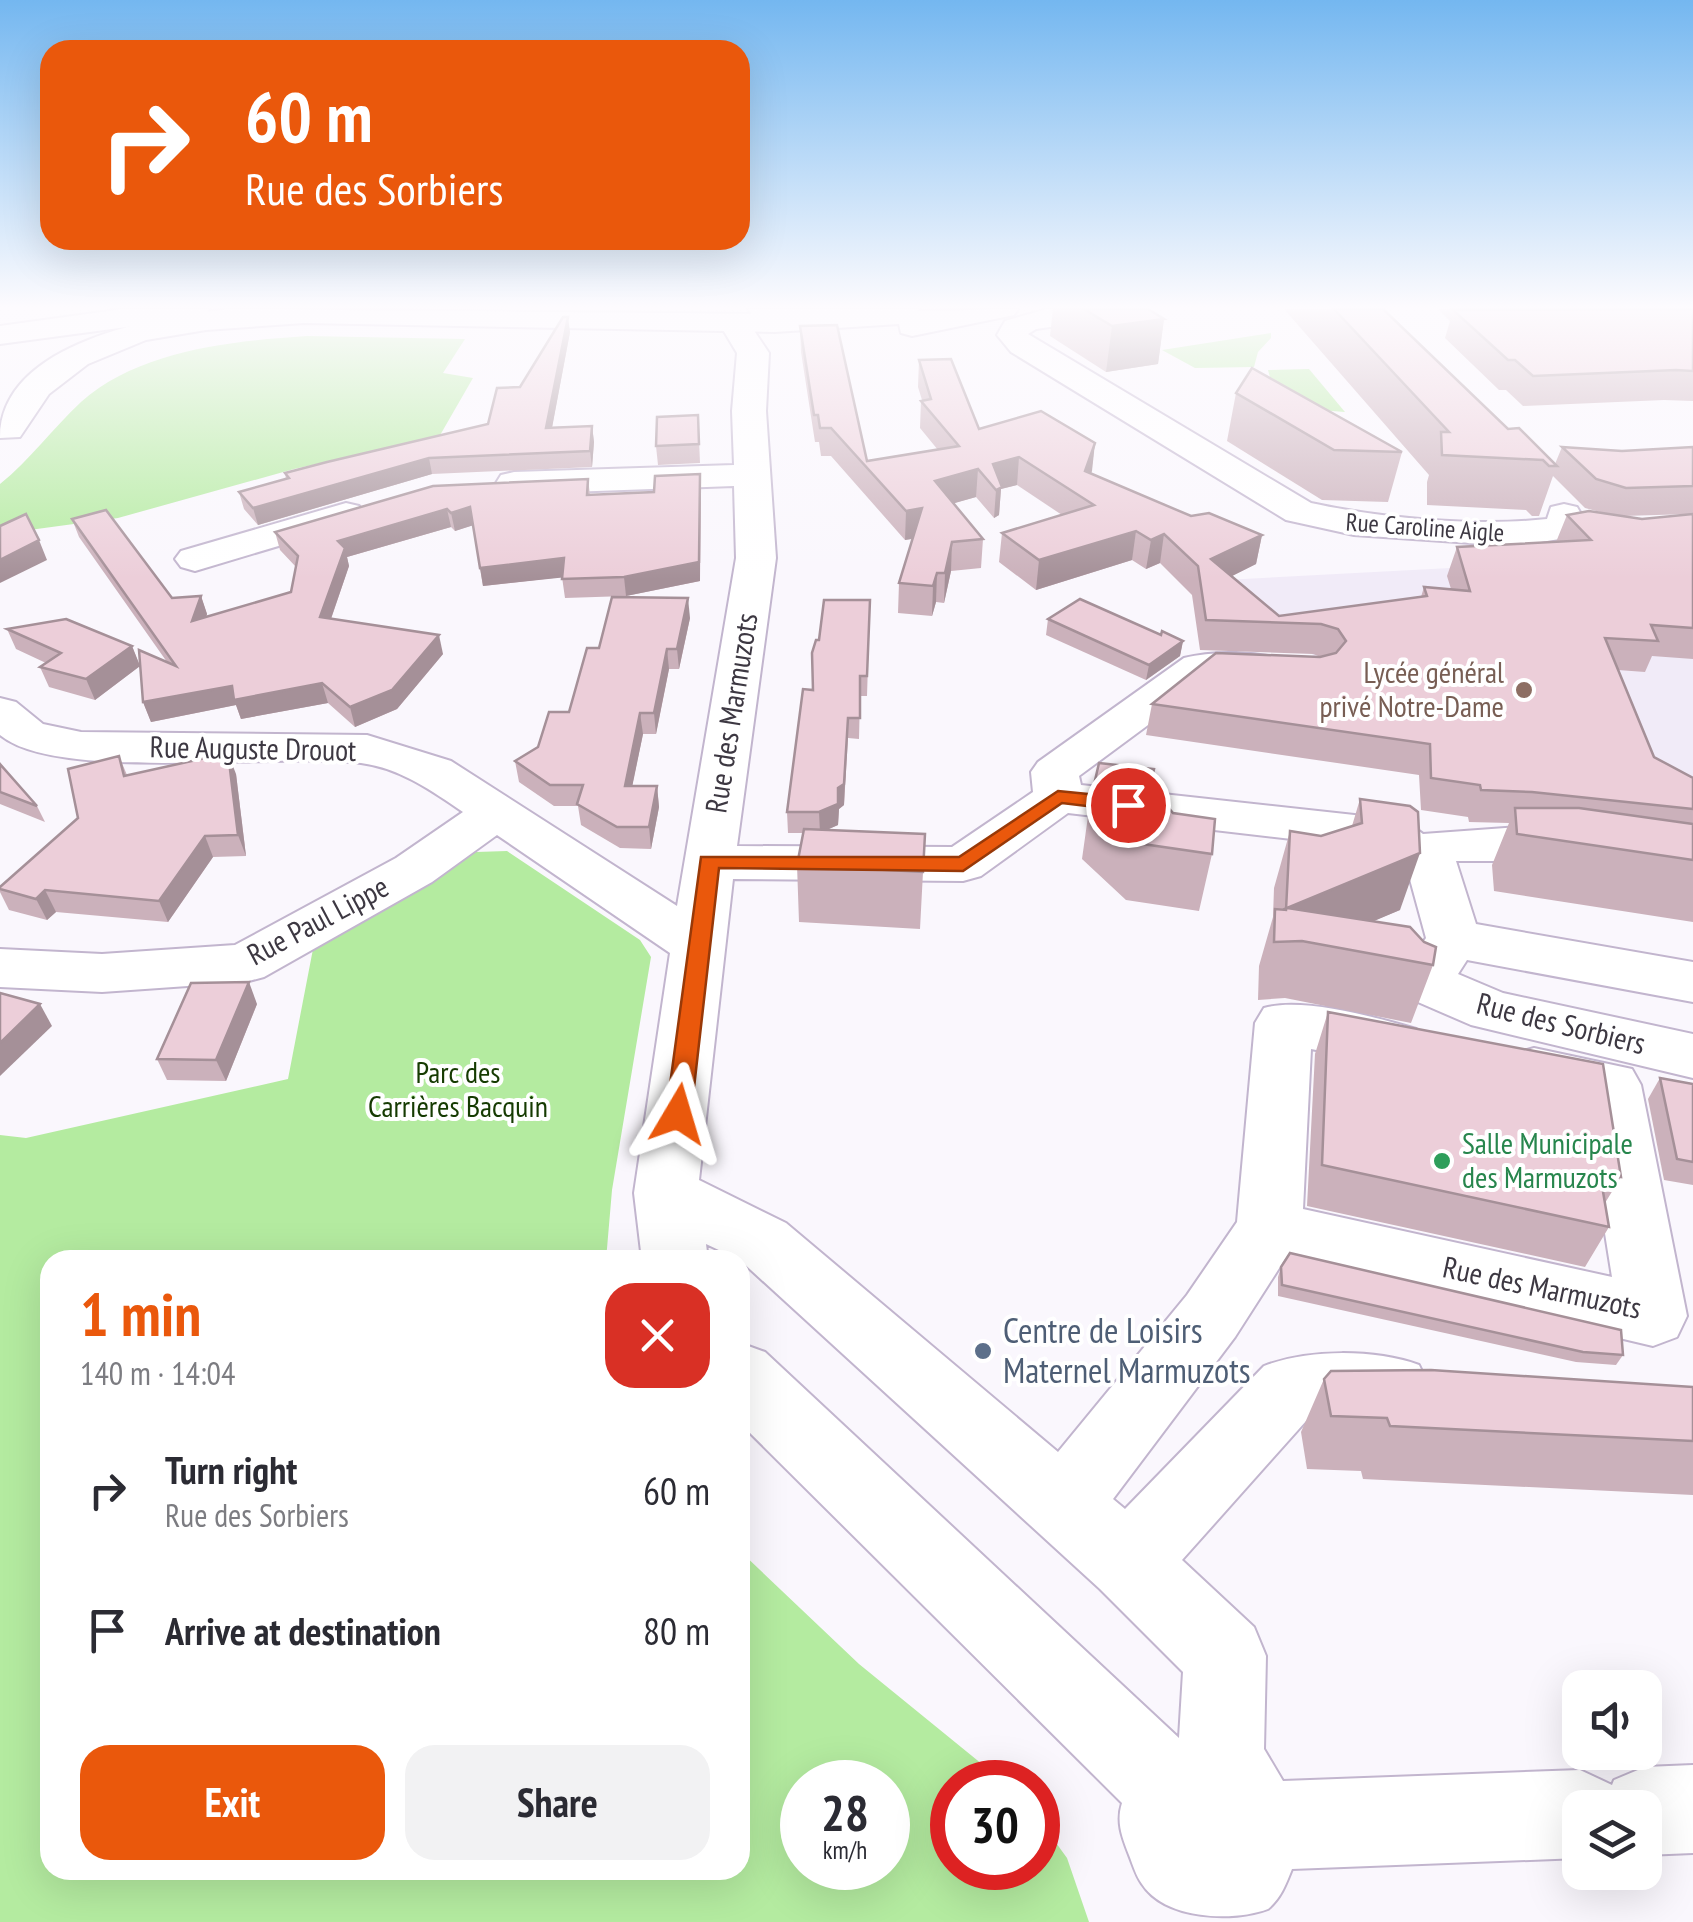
<!DOCTYPE html>
<html lang="en">
<head>
<meta charset="utf-8">
<style>
  body { margin:0; font-family:"PT Sans Narrow",sans-serif; background:#f2f2f3; color:#2b2b33; height:100vh; display:flex; flex-direction:column; font-size:38px; white-space:nowrap }
  * { box-sizing:border-box; margin:0 }
  p { font-size:32px; color:#7c7c81 }
  .icon { flex:none; width:55px; height:55px; fill:none; stroke:currentColor; stroke-width:2; stroke-linecap:round; stroke-linejoin:round }
  .map { position:relative; flex:1; overflow:hidden }
  .side { position:absolute; left:40px; top:1250px; width:710px; height:630px; display:flex; flex-direction:column; background:#fff; border-radius:30px; box-shadow:0 10px 40px #0002 }
  .side>* { flex:none }
  .hud { position:absolute; left:40px; top:40px; width:710px; height:210px; border-radius:30px; box-shadow:0 10px 40px #0002; background:#ea580c; color:#fff; overflow:hidden }
  .buttons { position:absolute; left:1562px; top:1670px; display:grid; gap:20px }
  .buttons a { display:grid; place-items:center; width:100px; height:100px; border-radius:20px; background:#fff; box-shadow:0 10px 40px #0002; font-size:50px }
  .speed { position:absolute; left:780px; top:1760px; display:flex; gap:20px; font-size:50px; font-weight:700; text-align:center }
  .speed>* { display:grid; place-content:center; width:130px; height:130px; border-radius:50%; background:#fff; box-shadow:0 10px 40px #0002; line-height:1 }
  .speed small { font-size:25px; font-weight:400 }
  .speed .limit { border:15px solid #d22; background:#fff; color:#111 }
  .pin { position:absolute; display:grid; place-items:center; width:85px; height:85px; color:#fff; margin:-42px; border:5px solid #fff; border-radius:50%; box-shadow:0 2px 10px #0007 }
  .me { position:absolute; width:110px; margin:-55px; rotate:7deg; stroke-linejoin:round; filter:drop-shadow(0 0 8px #0008) }
  .turn { display:flex; align-items:center; gap:35px; height:210px; padding:0 40px; font-size:45px }
  .turn .icon { width:130px; height:130px; stroke-width:2.5 }
  .turn b { display:block; font-size:70px; line-height:85px }
  .round { display:grid; place-items:center; flex:none; width:105px; height:105px; border-radius:30px; background:#f2f2f3 }
  .headline { display:flex; align-items:center; justify-content:space-between; height:170px; padding:0 40px }
  h1 { font-size:60px; font-weight:700; line-height:75px; color:#ea580c }
  .primary-button { display:flex; gap:20px; margin-top:auto; padding:20px 40px }
  .primary-button a { flex:1; height:115px; border-radius:30px; background:#ea580c; color:#fff; font-size:40px; font-weight:700; line-height:115px; text-align:center }
  .primary-button a+a { background:#f2f2f3; color:#2b2b33 }
  ul { padding:0; list-style:none }
  li { display:flex; align-items:center; gap:30px; height:140px; padding:0 40px }
  li div { flex:1 }
  li b { display:block; font-size:38px }
  li em { font-style:normal }
  .map>svg:first-child { display:block }
  .built { fill:#f1ebf8 }
  .green { fill:#b4eba0; fill-rule:evenodd }
  .lines { fill:none; stroke-linecap:round; stroke-linejoin:round }
  .minor-casing { stroke:#c2b5ce; stroke-width:4 }
  .major-casing { stroke:#c2b5ce; stroke-width:4 }
  .minor { fill:#fff; fill-rule:evenodd }
  .major { fill:#fff; fill-rule:evenodd }
  .wall { fill:#cbb1bb; fill-rule:evenodd }
  .shaded-wall { fill:#a59098 }
  .building { fill:#ecced9; stroke:#a59098; stroke-width:2.5 }
  .route { fill:#ea580c; stroke:#983908; stroke-width:2.5 }
  .education-dot { fill:#8d6e63; stroke:#fff; stroke-width:4 }
  .leisure-dot { fill:#2e9e5b; stroke:#fff; stroke-width:4 }
  .service-dot { fill:#5c6f8a; stroke:#fff; stroke-width:4 }
  .labels { text-anchor:middle; stroke-width:8; stroke-linejoin:round; paint-order:stroke }
  .far-street-label { font-size:25px; fill:#3d3842; stroke:#fff }
  .education-label { font-size:30px; fill:#785e54; stroke:#fff; text-anchor:end }
  .street-label { font-size:30px; fill:#3d3842; stroke:#fff }
  .park-label { font-size:30px; fill:#163b02; stroke:#fff }
  .leisure-label { font-size:30px; fill:#27864d; stroke:#fff; text-anchor:start }
  .near-service-label { font-size:35px; fill:#4e5e75; stroke:#fff; text-anchor:start }
</style>
</head>
<body>
<div class="map">
<svg width="1693" height="1922" viewBox="0 0 1693 1922">
  <rect width="100%" height="100%" fill="#faf7fd"/>
  <polygon class="built" points="1693,555 1693,813 1347,681 1313,656 1302,635 1224,580"/>
  <g class="green">
    <polygon points="1271,333 1271,338 1258,352 1254,367 1195,368 1162,350"/>
    <path d="M 307,336 L 465,339 L 443,373 L 473,378 L 439,437 L 294,469 L 118,518 L 0,534 L 0,484 C 30,460 53,428 81,402 C 139,350 233,341 307,336 Z"/>
    <polygon points="1309,369 1345,412 1306,409 1271,381 1268,370"/>
    <path d="M 507,851 L 640,940 L 651,957 L 612,1190 L 606,1260 L 50,1260 L 50,1870 L 740,1870 L 740,1551 L 859,1664 L 1004,1782 L 952,1782 L 952,1868 L 1038,1868 L 1038,1818 L 1067,1858 L 1089,1922 L 0,1922 L 0,1135 L 26,1138 L 288,1079 L 313,949 L 476,852 ZM 802,1782 L 888,1782 L 888,1868 L 802,1868 Z"/>
  </g>
  <g class="lines">
    <g class="minor-casing">
      <g id="minor">
        <polygon points="123,309 209,309 205,315 194,318 0,344 0,326"/>
        <path d="M 748,309 L 919,309 L 915,315 L 904,318 C 853,321 803,328 752,315 Z"/>
        <path d="M 1047,309 L 1130,309 L 1126,315 L 1115,318 L 1036,329 L 1028,334 L 1311,503 C 1380,518 1477,527 1547,519 L 1551,507 L 1564,504 L 1577,507 L 1587,524 L 1578,536 L 1516,546 L 1354,535 L 1286,520 L 1011,352 L 997,335 L 1005,321 Z"/>
        <path d="M 734,314 L 745,317 L 769,353 L 766,411 L 776,558 L 737,846 L 952,847 L 1033,792 L 1031,772 L 1038,762 L 1184,658 C 1215,650 1257,652 1288,660 L 1295,669 L 1288,678 L 1273,682 L 1209,680 L 1079,776 L 1081,785 L 1391,819 L 1409,824 L 1423,834 L 1519,827 L 1693,846 L 1693,880 L 1554,861 L 1456,861 L 1476,924 L 1693,962 L 1693,1002 L 1467,960 L 1458,974 L 1503,993 L 1693,1034 L 1693,1078 L 1471,1025 L 1404,996 L 1396,982 L 1426,938 L 1408,872 L 1378,849 L 1068,813 L 981,876 L 963,881 L 733,879 L 699,1180 L 786,1223 L 1058,1452 L 1187,1295 L 1237,1222 L 1255,1023 L 1264,1008 C 1302,997 1376,1017 1416,1029 L 1424,1044 L 1416,1059 L 1395,1065 L 1311,1049 L 1303,1209 L 1612,1277 L 1584,1102 L 1513,1086 L 1504,1070 L 1513,1054 L 1534,1048 L 1632,1069 L 1641,1085 L 1687,1316 L 1677,1337 L 1653,1346 L 1285,1259 L 1235,1337 L 1113,1499 L 1125,1509 L 1264,1366 C 1308,1349 1375,1349 1419,1365 L 1430,1388 L 1419,1411 L 1394,1420 L 1306,1421 L 1182,1560 L 1254,1627 L 1266,1656 L 1264,1749 L 1283,1781 L 1580,1770 L 1612,1785 L 1614,1780 L 1645,1767 L 1693,1765 L 1693,1853 L 1645,1855 L 1645,1808 L 1580,1808 L 1580,1858 L 1292,1869 C 1286,1884 1281,1898 1268,1909 C 1234,1922 1165,1920 1142,1884 C 1136,1876 1133,1865 1129,1855 C 1122,1837 1116,1822 1122,1803 L 740,1423 L 740,1343 L 765,1352 L 1179,1738 L 1183,1672 L 1100,1589 L 740,1260 L 706,1244 L 708,1260 L 642,1260 L 634,1193 L 670,953 L 497,835 L 432,882 L 264,977 L 245,982 L 102,992 L 0,987 L 0,949 L 102,954 L 235,945 L 396,858 L 463,812 C 432,791 400,768 361,763 C 280,752 57,783 0,735 L 0,698 L 16,702 L 43,724 L 81,732 L 367,735 L 451,761 L 677,906 L 736,558 L 734,486 L 514,494 L 501,491 L 496,483 L 501,475 L 514,472 L 734,465 L 732,411 L 737,353 L 719,323 L 723,317 Z"/>
        <polygon points="346,503 359,506 365,514 359,522 195,571 181,567 175,559 181,551"/>
      </g>
    </g>
    <g class="major-casing">
      <path id="major" d="M 231,309 L 775,314 L 1018,309 L 1014,315 L 912,336 L 901,333 L 899,324 L 775,332 L 304,323 L 206,330 L 146,340 L 88,364 L 49,394 L 20,437 L 0,438 C 0,342 157,316 231,309 Z"/>
    </g>
    <use href="#minor" class="minor"/>
    <use href="#major" class="major"/>
  </g>
  <g class="wall">
    <polygon points="1053,309 1148,309 1164,319 1158,364 1106,372 1050,336"/>
    <path d="M 1284,309 L 1383,309 L 1508,429 L 1555,464 L 1562,447 L 1622,451 L 1693,447 L 1693,659 L 1652,656 L 1645,672 L 1618,670 L 1654,757 L 1693,778 L 1693,922 L 1494,891 L 1492,865 L 1509,823 L 1469,822 L 1468,817 L 1421,810 L 1419,775 L 1146,735 L 1152,704 L 1321,657 L 1313,654 L 1200,650 L 1192,595 L 1160,563 L 1146,569 L 1132,560 L 1036,590 L 999,562 L 1002,533 L 1062,515 L 1017,485 L 1001,489 L 999,515 L 994,518 L 976,497 L 954,503 L 983,539 L 981,568 L 951,571 L 944,603 L 936,602 L 932,616 L 898,613 L 899,583 L 913,539 L 905,540 L 831,456 L 821,456 L 819,442 L 815,442 L 801,352 L 800,326 L 867,461 L 938,450 L 920,428 L 921,401 L 922,400 L 918,387 L 919,360 L 979,429 L 1095,443 L 1091,473 L 1191,516 L 1262,535 L 1256,564 L 1232,576 L 1279,616 L 1421,597 L 1424,587 L 1451,589 L 1447,576 L 1457,547 L 1556,542 L 1567,515 L 1604,513 L 1585,508 L 1553,476 L 1539,516 L 1532,516 L 1526,510 L 1427,505 L 1427,482 L 1429,475 ZM 1690,514 L 1642,519 L 1623,516 Z"/>
    <polygon points="1438,309 1693,309 1693,401 1664,400 1523,406 1506,390 1499,390 1445,338 1450,321"/>
    <polygon points="570,332 552,427 592,426 594,442 592,467 432,474 258,525 244,509 239,492 286,479 285,473 488,424"/>
    <polygon points="1236,393 1402,452 1388,502 1322,500 1227,441"/>
    <polygon points="698,415 700,463 658,465 656,446"/>
    <polygon points="588,479 590,495 701,492 700,581 626,596 565,598 562,577 483,586 473,525 455,531 451,527 347,557 349,566 331,619 443,654 397,709 355,727 328,703 241,719 236,705 151,722 143,702 167,662 79,537 72,519 172,598 201,596 207,614 206,617 291,592 296,567 280,550 275,532"/>
    <polygon points="870,600 867,696 860,696 859,739 848,738 844,805 839,809 838,825 826,830 925,834 920,929 799,922 797,865 803,833 788,833 787,812 813,690 819,640"/>
    <polygon points="690,618 679,669 669,669 656,734 643,734 632,786 657,786 659,807 651,849 620,848 581,825 578,806 554,806 519,782 515,761 538,747 569,712 599,648"/>
    <polygon points="1048,619 1161,635 1183,641 1180,656 1146,680 1046,635"/>
    <polygon points="7,629 132,646 140,666 95,700 49,687 40,667 46,663 16,649"/>
    <polygon points="119,756 127,775 236,774 246,856 213,857 168,922 56,912 47,920 9,910 0,892 0,887 78,818"/>
    <polygon points="0,764 37,806 45,822 0,804"/>
    <polygon points="1154,769 1150,787 1212,854 1199,911 1126,900 1082,859 1090,802"/>
    <polygon points="1360,799 1400,910 1373,921 1433,965 1411,1023 1285,998 1258,1000 1259,966 1273,917 1274,888 1290,831 1321,836 1352,826"/>
    <polygon points="257,1004 226,1081 167,1080 157,1059"/>
    <polygon points="1328,1012 1621,1177 1605,1203 1609,1227 1585,1267 1307,1206 1315,1054"/>
    <polygon points="1660,1078 1693,1084 1693,1185 1664,1180 1648,1099"/>
    <polygon points="1281,1267 1623,1355 1616,1365 1576,1362 1278,1296 1278,1277"/>
    <polygon points="1324,1379 1693,1387 1693,1495 1363,1479 1361,1471 1307,1469 1301,1432"/>
  </g>
  <g class="shaded-wall">
    <polygon points="568,317 570,332 549,444 546,428"/>
    <polygon points="1164,319 1158,364 1106,372 1112,326"/>
    <polygon points="592,426 594,442 592,467 590,451"/>
    <polygon points="1095,443 1092,471 1082,499 1085,471"/>
    <polygon points="1019,457 1017,485 1001,489 999,515 994,518 996,490 993,464"/>
    <polygon points="429,458 432,474 258,525 253,508"/>
    <polygon points="978,469 976,497 934,509 935,481"/>
    <polygon points="700,474 700,581 626,596 624,577"/>
    <polygon points="470,507 474,525 455,531 451,513"/>
    <polygon points="922,508 921,537 905,540 906,511"/>
    <polygon points="447,509 451,527 347,557 349,566 325,636 320,617 338,541"/>
    <polygon points="1136,531 1132,560 1036,590 1039,560"/>
    <polygon points="1164,534 1160,563 1146,569 1151,540"/>
    <polygon points="1262,535 1256,564 1206,589 1211,559"/>
    <polygon points="39,540 47,560 0,583 0,560"/>
    <polygon points="952,542 951,571 944,603 945,573"/>
    <polygon points="564,558 567,577 483,586 480,568"/>
    <polygon points="937,573 936,602 932,616 933,586"/>
    <polygon points="201,596 207,614 199,640 192,621"/>
    <polygon points="688,598 690,618 679,669 677,649"/>
    <polygon points="439,635 443,654 397,709 355,727 350,707"/>
    <polygon points="1183,641 1180,656 1146,680 1149,665"/>
    <polygon points="132,646 140,666 95,700 86,679"/>
    <polygon points="667,649 669,669 656,734 654,713"/>
    <polygon points="322,683 328,703 241,719 236,705 151,722 143,702 232,686"/>
    <polygon points="640,713 643,734 628,807 625,786"/>
    <polygon points="848,718 844,805 839,809 838,825 820,833 819,812 838,788"/>
    <polygon points="228,753 236,774 246,856 238,835"/>
    <polygon points="657,786 659,807 651,849 649,827"/>
    <polygon points="205,836 213,857 168,922 159,901"/>
    <polygon points="1420,853 1400,910 1320,944 1287,908"/>
    <polygon points="45,890 56,912 47,920 36,899"/>
    <polygon points="249,982 257,1004 226,1081 216,1060"/>
    <polygon points="40,1004 52,1026 0,1076 0,1043"/>
  </g>
  <g class="building">
    <polygon points="1084,309 1148,309 1164,319 1112,326"/>
    <polygon points="1334,309 1383,309 1508,429 1519,428 1557,466 1549,466 1543,460 1442,455 1441,432 1449,432"/>
    <polygon points="1693,309 1693,371 1676,370 1533,376 1515,360 1508,360 1453,310"/>
    <polygon points="563,317 568,317 546,428 592,426 590,451 429,458 253,508 239,492 289,478 285,473 327,462 488,424 497,388 520,387"/>
    <polygon points="837,325 867,461 959,446 921,401 931,399 919,360 951,359 979,429 1041,411 1095,443 1085,471 1191,516 1209,513 1262,535 1211,559 1279,616 1427,596 1424,587 1470,591 1457,547 1591,540 1567,515 1589,511 1642,519 1693,514 1693,628 1651,625 1658,641 1605,638 1654,757 1693,778 1693,809 1532,792 1481,790 1480,785 1431,778 1430,744 1152,704 1216,653 1320,657 1336,653 1346,641 1338,629 1321,624 1206,620 1198,566 1164,534 1151,540 1136,531 1039,560 1002,533 1094,505 1019,457 993,464 1002,487 996,490 978,469 935,481 983,539 952,542 945,573 937,573 933,586 899,583 922,508 906,511 831,428 820,428 818,415 814,415 800,326"/>
    <polygon points="1252,368 1402,452 1334,450 1236,393"/>
    <polygon points="698,415 699,444 656,446 657,417"/>
    <polygon points="1562,447 1622,451 1693,447 1693,486 1626,488 1596,479"/>
    <polygon points="700,474 699,562 624,577 562,579 564,558 480,568 470,507 451,513 447,509 338,541 345,548 320,617 439,635 392,690 350,707 322,683 234,700 232,686 143,702 139,650 176,666 72,519 106,510 172,598 201,596 192,621 291,592 298,556 275,532 433,486 588,479 587,495 654,492 655,476"/>
    <polygon points="26,514 39,540 0,560 0,526"/>
    <polygon points="612,597 688,598 677,649 667,649 654,713 640,713 625,786 657,786 649,827 617,827 577,804 583,785 550,785 515,761 538,747 549,712 569,712 587,648 599,648"/>
    <polygon points="1080,599 1161,635 1162,631 1183,641 1149,665 1048,619"/>
    <polygon points="824,600 870,600 867,676 860,676 860,718 848,718 844,784 838,788 838,804 819,812 787,812 803,689 813,690 812,653 816,640 819,640"/>
    <polygon points="66,619 132,646 86,679 40,667 61,653 7,629"/>
    <polygon points="228,753 238,835 205,836 159,901 45,890 36,899 0,889 0,887 78,818 68,769 119,756 124,776"/>
    <polygon points="1099,763 1154,769 1150,786 1173,813 1215,819 1212,854 1136,843 1090,802"/>
    <polygon points="0,764 37,806 0,792"/>
    <polygon points="1360,799 1410,806 1418,812 1420,853 1287,908 1410,927 1424,942 1436,947 1433,965 1302,941 1274,942 1275,909 1286,910 1290,831 1321,836 1362,823"/>
    <polygon points="1515,808 1579,808 1693,824 1693,860 1517,834"/>
    <polygon points="804,829 925,834 923,872 797,865"/>
    <polygon points="249,982 216,1060 157,1059 191,983"/>
    <polygon points="0,993 40,1004 0,1043"/>
    <polygon points="1328,1012 1603,1064 1621,1177 1600,1174 1609,1227 1322,1165"/>
    <polygon points="1660,1078 1693,1084 1693,1162 1677,1159"/>
    <polygon points="1290,1253 1621,1330 1623,1355 1583,1352 1282,1285 1281,1267"/>
    <polygon points="1431,1370 1693,1387 1693,1441 1390,1426 1387,1418 1331,1416 1324,1379 1331,1371"/>
  </g>
  <linearGradient id="sky" x2="0" y2="1"><stop stop-color="#74b7f0"/><stop offset="0.53" stop-color="#fdfbfe"/><stop offset="1" stop-color="#fdfbfe" stop-opacity="0"/></linearGradient>
  <rect width="1693" height="579" fill="url(#sky)"/>
  <polygon class="route" points="1058,791 1128,798 1138,805 1128,811 1062,803 963,871 719,868 691,1114 687,1120 669,1120 666,1114 701,857 959,857"/>
  <circle class="education-dot" cx="1524" cy="690" r="10"/>
  <circle class="leisure-dot" cx="1442" cy="1161" r="10"/>
  <circle class="service-dot" cx="983" cy="1351" r="10"/>
  <g class="labels">
    <g class="far-street-label">
      <text transform="translate(1425 527) rotate(4)" y="9">Rue Caroline Aigle</text>
    </g>
    <g class="education-label">
      <text x="1504" y="683">Lycée général<tspan x="1504" dy="34">privé Notre-Dame</tspan></text>
    </g>
    <g class="street-label">
      <text transform="translate(732 713) rotate(-81)" y="10">Rue des Marmuzots</text>
      <text transform="translate(253 749) rotate(1)" y="10">Rue Auguste Drouot</text>
      <text transform="translate(318 921) rotate(-28)" y="10">Rue Paul Lippe</text>
      <text transform="translate(1561 1024) rotate(14)" y="10">Rue des Sorbiers</text>
      <text transform="translate(1542 1288) rotate(12)" y="10">Rue des Marmuzots</text>
    </g>
    <g class="park-label">
      <text x="458" y="1083">Parc des<tspan x="458" dy="34">Carrières Bacquin</tspan></text>
    </g>
    <g class="leisure-label">
      <text x="1462" y="1154">Salle Municipale<tspan x="1462" dy="34">des Marmuzots</tspan></text>
    </g>
    <g class="near-service-label">
      <text x="1003" y="1343">Centre de Loisirs<tspan x="1003" dy="40">Maternel Marmuzots</tspan></text>
    </g>
  </g>
</svg>
<div class="buttons">
<a><svg class="icon" aria-label="sound" viewBox="0 0 24 24"><path d="M4 9h4l5-4v14l-5-4H4zM17 9q2 3 0 6"/></svg></a>
<a><svg class="icon" aria-label="layers" viewBox="0 0 24 24"><path d="M12 4l9 5-9 5-9-5zM3 14l9 5 9-5"/></svg></a>
</div>
<div class="speed"><div>28<small>km/h</small></div><div class="limit">30</div></div>
<div class="pin" style="left:1128px;top:805px;background:#d93025"><svg class="icon" aria-label="arrive" viewBox="0 0 24 24"><path d="M6 21V4h12l-3 4 3 4H6"/></svg></div>
<svg class="me" style="left:678px;top:1114px" viewBox="-20 -20 40 40"><path d="M0-17L14 15 0 8-14 15z" fill="#ea580c" stroke="#fff" stroke-width="4"/></svg>
<div class="hud">
<div class="turn"><svg class="icon" aria-label="right" viewBox="0 0 24 24"><path d="M7 20v-9h11M14 6l5 5-5 5"/></svg><div><b>60 m</b>Rue des Sorbiers</div></div>
</div>
<section class="side">
<div class="headline"><div><h1>1 min</h1><p>140 m · 14:04</p></div><a class="round" style="background:#d93025;color:#fff"><svg class="icon" aria-label="close" viewBox="0 0 24 24"><path d="M6 6l12 12M18 6L6 18"/></svg></a></div>
<ul>
<li><svg class="icon" aria-label="right" viewBox="0 0 24 24"><path d="M7 20v-9h11M14 6l5 5-5 5"/></svg><div><b>Turn right</b><p>Rue des Sorbiers</p></div><em>60 m</em></li>
<li><svg class="icon" aria-label="arrive" viewBox="0 0 24 24"><path d="M6 21V4h12l-3 4 3 4H6"/></svg><div><b>Arrive at destination</b></div><em>80 m</em></li>
</ul>
<div class="primary-button"><a>Exit</a><a>Share</a></div>
</section>
</div>
</body>
</html>
